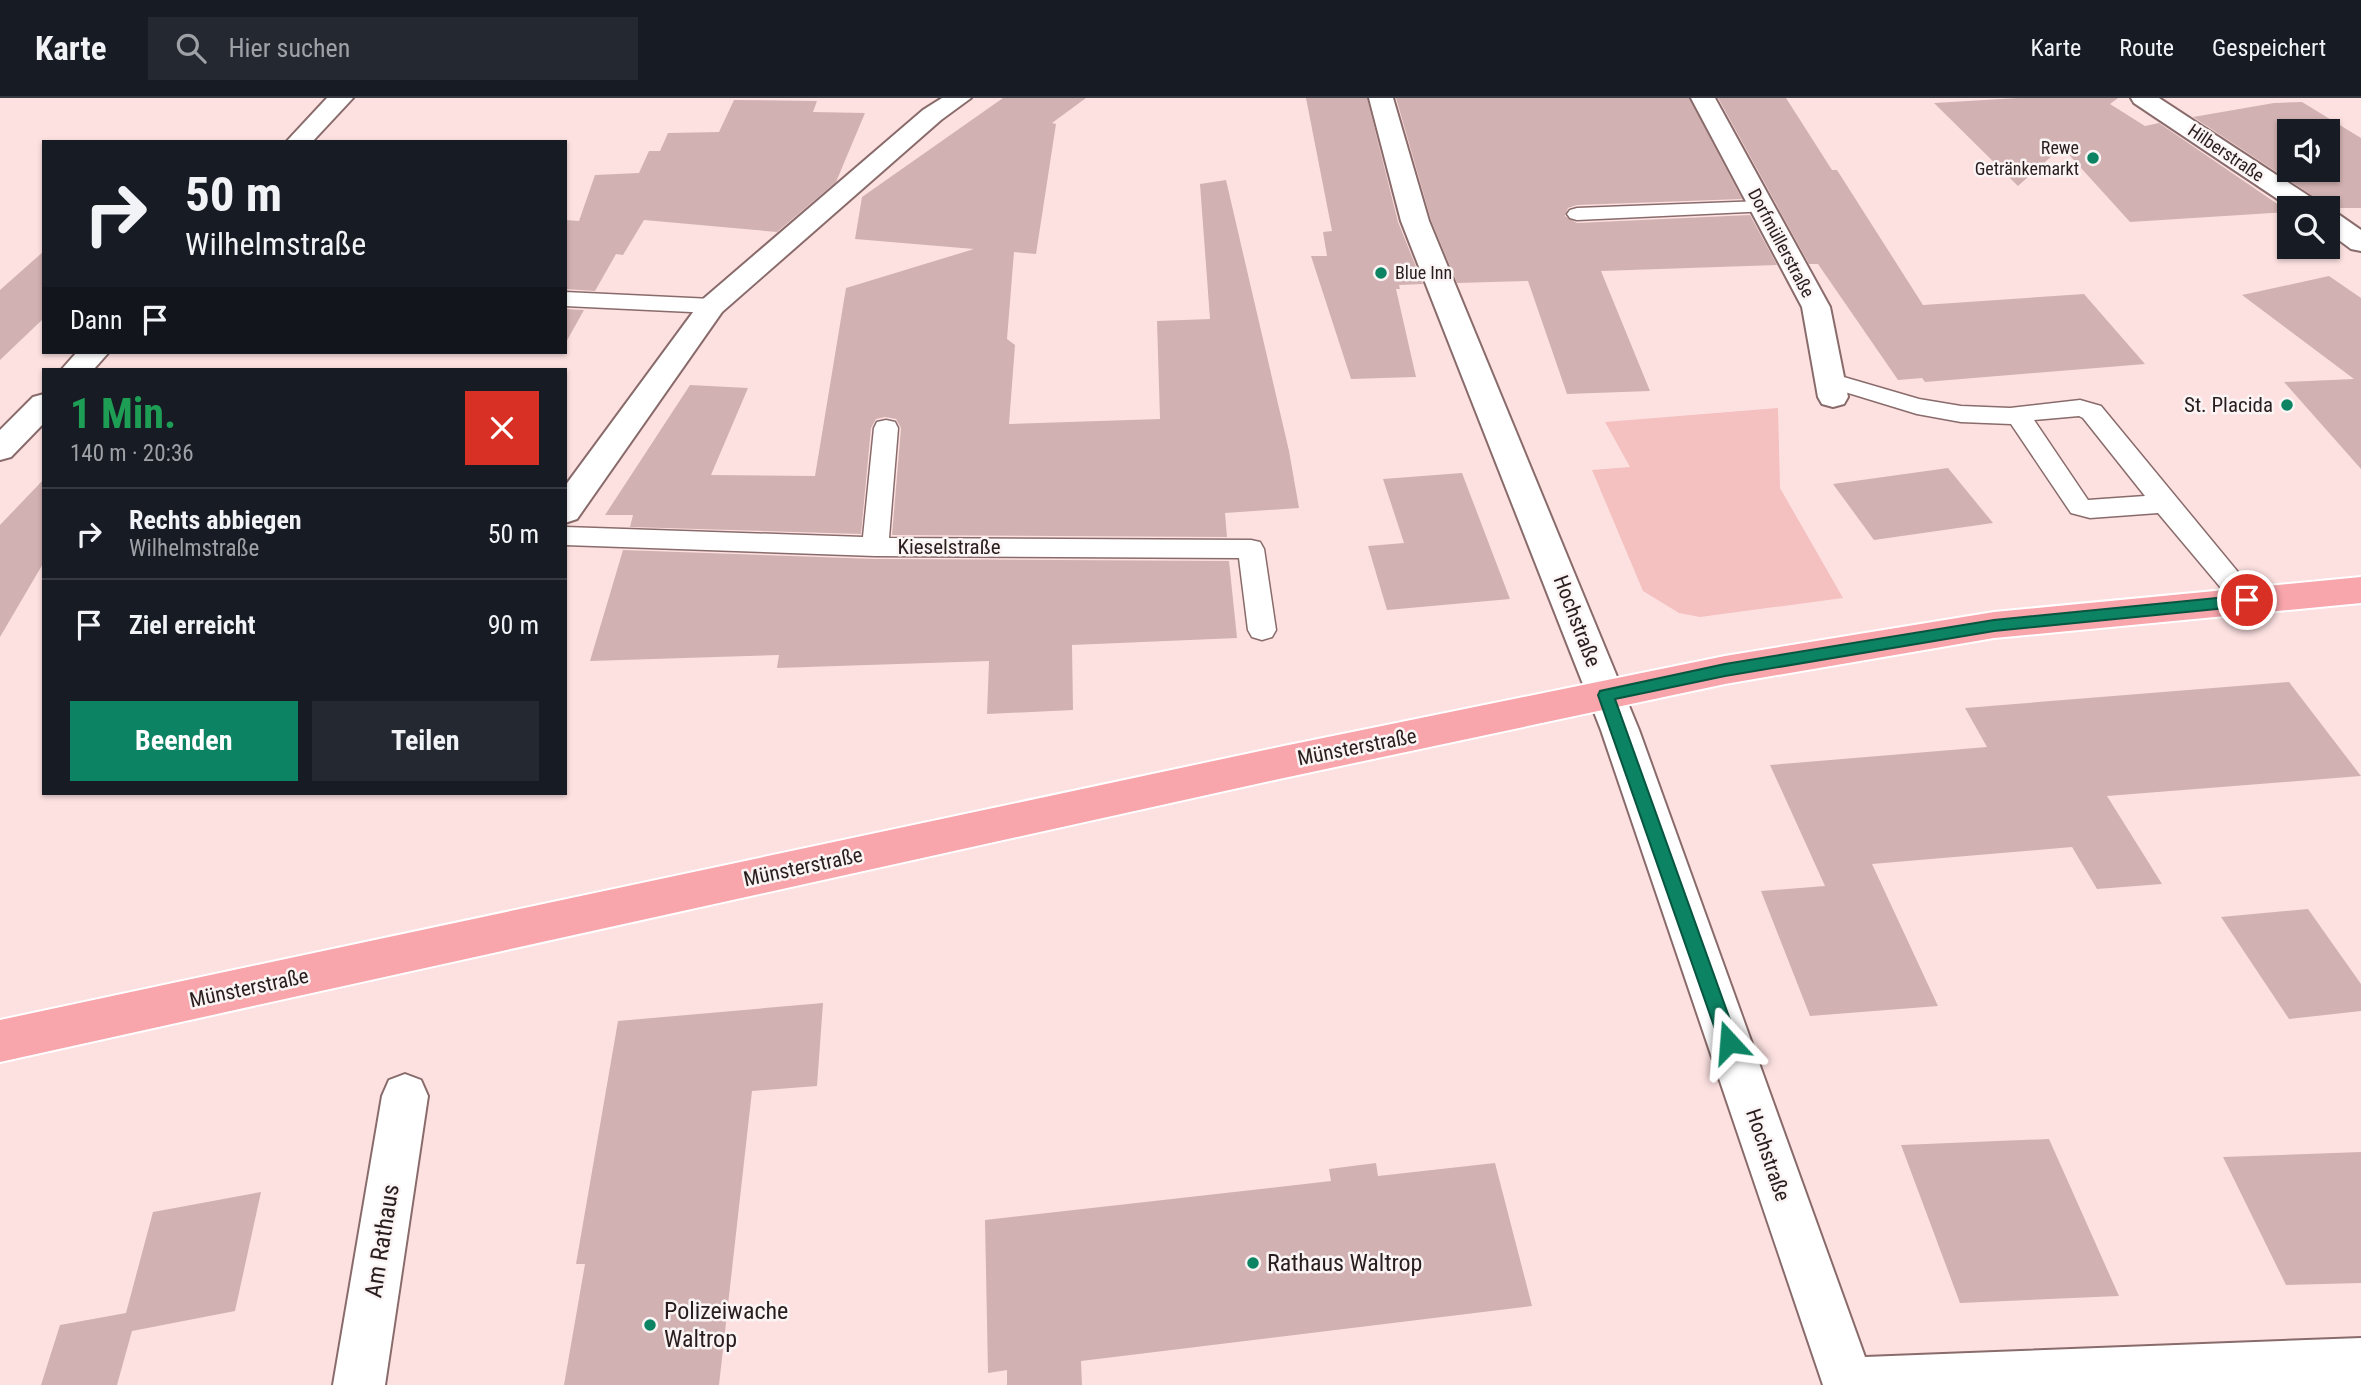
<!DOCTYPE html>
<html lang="de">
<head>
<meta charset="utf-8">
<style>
  body { margin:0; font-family:"Roboto Condensed",sans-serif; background:#242831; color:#f1f3f6; height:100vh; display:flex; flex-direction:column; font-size:26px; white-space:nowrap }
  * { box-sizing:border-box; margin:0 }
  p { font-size:23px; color:#9ea1a6 }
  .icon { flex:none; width:38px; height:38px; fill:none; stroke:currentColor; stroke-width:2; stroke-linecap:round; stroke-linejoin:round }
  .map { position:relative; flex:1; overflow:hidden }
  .details { position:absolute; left:42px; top:270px; width:525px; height:427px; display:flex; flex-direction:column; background:#171b24; border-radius:0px; box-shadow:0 2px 5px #0004 }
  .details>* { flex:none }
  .hud { position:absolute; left:42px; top:42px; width:525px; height:214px; border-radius:0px; box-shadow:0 2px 5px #0004; background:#171b24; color:#f1f3f6; overflow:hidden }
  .tools { position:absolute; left:2277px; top:21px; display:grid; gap:14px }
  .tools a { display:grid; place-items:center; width:63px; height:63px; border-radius:0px; background:#171b24; box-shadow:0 2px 5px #0004; font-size:35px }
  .pin { position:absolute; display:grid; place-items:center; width:60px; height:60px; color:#fff; margin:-30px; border:4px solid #fff; border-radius:50%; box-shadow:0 2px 7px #0007 }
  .me { position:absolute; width:77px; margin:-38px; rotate:341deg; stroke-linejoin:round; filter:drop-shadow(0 0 5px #0008) }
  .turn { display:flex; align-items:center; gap:24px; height:147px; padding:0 28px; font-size:32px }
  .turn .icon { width:91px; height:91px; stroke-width:2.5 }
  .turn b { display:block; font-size:49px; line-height:60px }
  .then { display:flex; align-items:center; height:66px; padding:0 28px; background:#0003; gap:14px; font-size:26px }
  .round { display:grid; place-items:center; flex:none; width:74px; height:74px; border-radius:0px; background:#242831 }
  .overview { display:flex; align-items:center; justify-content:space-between; height:119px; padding:0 28px }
  h1 { font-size:42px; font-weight:700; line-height:52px; color:#1e9e55 }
  .button { display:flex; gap:14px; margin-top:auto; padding:14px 28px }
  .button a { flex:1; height:80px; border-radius:0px; background:#0c8363; color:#fff; font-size:28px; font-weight:700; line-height:80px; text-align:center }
  .button a+a { background:#242831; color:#f1f3f6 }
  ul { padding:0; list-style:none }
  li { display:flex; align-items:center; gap:21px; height:91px; padding:0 28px; border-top:2px solid #363941 }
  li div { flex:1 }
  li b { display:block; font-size:26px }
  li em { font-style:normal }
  header { display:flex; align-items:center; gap:42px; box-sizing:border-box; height:98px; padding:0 35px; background:#171b24; border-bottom:2px solid #363941 }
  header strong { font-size:33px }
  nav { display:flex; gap:38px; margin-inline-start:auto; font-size:24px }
  .search { width:490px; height:63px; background:#242831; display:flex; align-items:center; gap:18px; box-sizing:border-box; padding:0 24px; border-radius:0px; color:#9ea1a6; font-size:26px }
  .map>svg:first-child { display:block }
  .green { fill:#f4c0c0 }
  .building { fill:#d2b1b2; fill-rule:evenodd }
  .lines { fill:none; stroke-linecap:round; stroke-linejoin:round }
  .service-casing { stroke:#896b6b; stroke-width:3 }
  .minor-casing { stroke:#896b6b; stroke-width:4 }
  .primary-casing { stroke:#fff; stroke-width:4 }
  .service { fill:#fff; fill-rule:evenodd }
  .minor { fill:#fff; fill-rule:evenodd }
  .primary { fill:#f8a5ac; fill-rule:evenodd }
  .route { fill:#0c8363; stroke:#085540; stroke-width:2 }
  .poi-dot { fill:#0c8363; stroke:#fbf4f4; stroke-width:2.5 }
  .labels { text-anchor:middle; stroke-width:5; stroke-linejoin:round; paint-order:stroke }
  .far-poi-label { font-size:18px; fill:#291d1d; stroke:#fbf4f4; text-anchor:end }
  .far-street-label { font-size:18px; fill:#291d1d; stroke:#fbf4f4 }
  .poi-label { font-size:21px; fill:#291d1d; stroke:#fbf4f4; text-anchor:end }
  .street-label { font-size:21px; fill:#291d1d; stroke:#fbf4f4 }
  .near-street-label { font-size:24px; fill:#291d1d; stroke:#fbf4f4 }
  .near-poi-label { font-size:24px; fill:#291d1d; stroke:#fbf4f4; text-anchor:start }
</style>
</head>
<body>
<header>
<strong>Karte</strong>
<div class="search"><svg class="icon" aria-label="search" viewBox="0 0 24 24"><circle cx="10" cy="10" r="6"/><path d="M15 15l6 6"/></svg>Hier suchen</div>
<nav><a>Karte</a><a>Route</a><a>Gespeichert</a></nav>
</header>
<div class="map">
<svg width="2361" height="1287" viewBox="0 0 2361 1287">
  <rect width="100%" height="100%" fill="#fde1e1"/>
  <polygon class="green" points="1778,310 1780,390 1843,500 1700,519 1679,515 1643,493 1592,372 1630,369 1605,324"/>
  <g class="building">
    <polygon points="1003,0 1086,0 1052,25 1056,26 1036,156 1014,154 1007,241 1015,247 1009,326 1160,321 1157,223 1210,221 1200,86 1226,82 1289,353 1299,410 1225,415 1227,439 892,437 901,330 896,321 885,319 876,321 871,330 861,436 630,429 633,417 605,417 690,287 748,290 711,377 815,378 846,190 974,151 855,141 862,99"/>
    <polygon points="1306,0 1367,0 1398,124 1423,186 1399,187 1400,191 1396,191 1416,279 1351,281 1311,158 1327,158 1323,134 1332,133"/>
    <polygon points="1396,0 1689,0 1742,101 1577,107 1568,110 1565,118 1577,125 1750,117 1777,167 1601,173 1650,293 1567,296 1528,183 1457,185 1431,122"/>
    <polygon points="1718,0 1786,0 1832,72 1837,72 1923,207 2084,196 2145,266 1925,284 1922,280 1898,282 1818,166 1809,166"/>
    <polygon points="2018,0 2118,0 2110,6 2145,28 2159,25 2289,114 2130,124 2062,49 2018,88 1934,5"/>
    <polygon points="734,2 817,3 813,14 865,15 836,84 777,134 644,122 623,157 616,156 595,193 565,191 565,122 579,123 595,77 639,75 649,53 660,53 668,35 719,34"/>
    <path d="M 2302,4 L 2361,40 L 2361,110 L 2325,110 L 2319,102 L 2193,19 L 2274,5 ZM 2289,33 L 2328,33 L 2328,72 L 2289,72 Z"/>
    <polygon points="44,153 44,220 0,262 0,192"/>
    <polygon points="2329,178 2361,200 2361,371 2284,284 2354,281 2242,197"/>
    <polygon points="565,211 584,212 565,246"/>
    <polygon points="1948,370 1993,425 1874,442 1833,386"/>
    <polygon points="1462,375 1510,501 1387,512 1368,448 1404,445 1383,381"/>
    <polygon points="44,381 44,464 0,539 0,427"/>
    <polygon points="623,452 875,461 1229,463 1237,540 1072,547 1073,612 987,616 989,563 777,570 779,557 590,563"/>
    <polygon points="2289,584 2361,678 2107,698 2162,786 2097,791 2072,749 1872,766 1938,908 1810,918 1761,793 1825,788 1770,667 1987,649 1965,610"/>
    <polygon points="2308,811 2361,886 2361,913 2289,921 2221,819"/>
    <polygon points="823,905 817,988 752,993 719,1287 564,1287 585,1166 576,1166 618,923"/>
    <polygon points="2049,1041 2119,1198 1960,1205 1901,1047"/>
    <polygon points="2361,1054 2361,1185 2286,1187 2223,1059"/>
    <polygon points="1376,1065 1378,1078 1495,1065 1532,1208 1081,1263 1082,1287 1007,1287 1007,1272 988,1275 985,1122 1331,1083 1329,1071"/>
    <polygon points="261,1094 235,1213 132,1233 117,1287 41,1287 60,1227 126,1215 153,1114"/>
  </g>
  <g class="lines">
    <g class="service-casing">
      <g id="service">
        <polygon points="1762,103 1769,105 1772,109 1769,113 1577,122 1570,120 1567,116 1570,112 1577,110"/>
        <polygon points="565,194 712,201 720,203 723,208 720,213 712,215 565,208"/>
        <path d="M 1830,275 L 1919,301 L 1961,308 L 2010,310 L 2080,302 L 2101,308 L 2261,502 L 2257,509 L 2247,512 L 2237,509 L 2158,415 L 2090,420 L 2071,415 L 2011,326 L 1961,324 L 1917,316 L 1822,287 L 1818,282 L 1822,277 ZM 2079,318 L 2083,320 L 2145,398 L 2088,402 L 2034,322 Z"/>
        <polygon points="886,322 895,324 898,330 889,440 1251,442 1260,444 1264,451 1276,532 1272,539 1262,542 1252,539 1248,532 1239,460 875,458 565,447 565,429 863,439 874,330 877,324"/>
      </g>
    </g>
    <g class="minor-casing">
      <g id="minor">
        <polygon points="327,0 353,0 312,44 286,44"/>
        <polygon points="942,0 971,0 941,22 722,214 577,421 565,425 565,388 702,202 923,12"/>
        <polygon points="1369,0 1393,0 1429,123 1639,632 1865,1259 2361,1240 2361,1287 1823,1287 1601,632 1401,123"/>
        <polygon points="1691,0 1715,0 1830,209 1848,299 1844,306 1833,309 1822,306 1818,299 1802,209"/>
        <polygon points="2131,0 2159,0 2318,104 2322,110 2291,110 2134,5"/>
        <polygon points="2328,114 2338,116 2361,132 2361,153 2351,151 2328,134"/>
        <polygon points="77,254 109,254 94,271 62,271"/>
        <polygon points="44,296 44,325 11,359 0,362 0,332 33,299"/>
        <polygon points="405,976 421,982 428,998 385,1287 333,1287 382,998 389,982"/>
      </g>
    </g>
    <g class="primary-casing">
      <polygon id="primary" points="2361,479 2361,505 1994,540 1725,586 1279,681 0,964 0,922 1279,649 1725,558 1994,514"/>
    </g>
    <use href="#service" class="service"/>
    <use href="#minor" class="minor"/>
    <use href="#primary" class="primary"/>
  </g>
  <polygon class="route" points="2247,497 2254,502 2247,508 1994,533 1725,578 1615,601 1738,944 1735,951 1729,953 1722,951 1598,597 1600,593 1725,566 1994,522"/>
  <g class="poi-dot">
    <circle cx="2093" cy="60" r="7"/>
    <circle cx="1381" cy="175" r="7"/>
    <circle cx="2287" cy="307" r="7"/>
    <circle cx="1253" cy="1165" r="7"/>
    <circle cx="650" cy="1227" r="7"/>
  </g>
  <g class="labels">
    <g class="far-poi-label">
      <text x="2079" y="56">Rewe<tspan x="2079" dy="21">Getränkemarkt</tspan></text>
      <text x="1395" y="181" text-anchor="start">Blue Inn</text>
    </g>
    <g class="far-street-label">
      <text transform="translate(2226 55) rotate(34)" y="6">Hilberstraße</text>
      <text transform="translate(1781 145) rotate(62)" y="6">Dorfmüllerstraße</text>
    </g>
    <g class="poi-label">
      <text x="2273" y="314">St. Placida</text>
    </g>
    <g class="street-label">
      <text x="949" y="456">Kieselstraße</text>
      <text transform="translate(1577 523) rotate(69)" y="7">Hochstraße</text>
      <text transform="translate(1357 649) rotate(-11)" y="7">Münsterstraße</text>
      <text transform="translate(803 769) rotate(-12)" y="7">Münsterstraße</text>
      <text transform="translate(249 890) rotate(-12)" y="7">Münsterstraße</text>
      <text transform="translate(1768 1057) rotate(71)" y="7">Hochstraße</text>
    </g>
    <g class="near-street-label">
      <text transform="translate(382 1143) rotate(-81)" y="8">Am Rathaus</text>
    </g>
    <g class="near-poi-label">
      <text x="1267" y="1173">Rathaus Waltrop</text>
      <text x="664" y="1221">Polizeiwache<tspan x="664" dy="28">Waltrop</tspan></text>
    </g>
  </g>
</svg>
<div class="tools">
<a><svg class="icon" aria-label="sound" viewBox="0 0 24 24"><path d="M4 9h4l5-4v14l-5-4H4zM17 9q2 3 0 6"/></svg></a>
<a><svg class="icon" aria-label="search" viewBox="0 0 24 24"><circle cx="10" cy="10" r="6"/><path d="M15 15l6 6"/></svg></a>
</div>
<div class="pin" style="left:2247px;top:502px;background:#d93025"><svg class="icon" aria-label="arrive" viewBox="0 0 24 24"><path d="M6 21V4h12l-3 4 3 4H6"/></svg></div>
<svg class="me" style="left:1729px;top:944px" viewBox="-20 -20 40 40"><path d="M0-17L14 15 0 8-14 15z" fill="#0c8363" stroke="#fff" stroke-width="4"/></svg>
<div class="hud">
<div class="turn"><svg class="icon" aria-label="right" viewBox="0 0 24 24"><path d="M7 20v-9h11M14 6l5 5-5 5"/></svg><div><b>50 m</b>Wilhelmstraße</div></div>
<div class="then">Dann<svg class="icon" aria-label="arrive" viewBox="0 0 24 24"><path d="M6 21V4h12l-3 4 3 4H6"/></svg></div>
</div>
<section class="details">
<div class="overview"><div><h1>1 Min.</h1><p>140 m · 20:36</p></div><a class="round" style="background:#d93025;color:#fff"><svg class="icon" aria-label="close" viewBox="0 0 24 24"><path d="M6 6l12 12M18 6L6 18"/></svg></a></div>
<ul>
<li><svg class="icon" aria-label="right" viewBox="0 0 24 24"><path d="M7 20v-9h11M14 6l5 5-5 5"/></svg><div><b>Rechts abbiegen</b><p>Wilhelmstraße</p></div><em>50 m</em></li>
<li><svg class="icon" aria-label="arrive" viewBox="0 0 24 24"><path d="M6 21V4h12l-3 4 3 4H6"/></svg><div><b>Ziel erreicht</b></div><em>90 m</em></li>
</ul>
<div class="button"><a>Beenden</a><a>Teilen</a></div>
</section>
</div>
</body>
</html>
